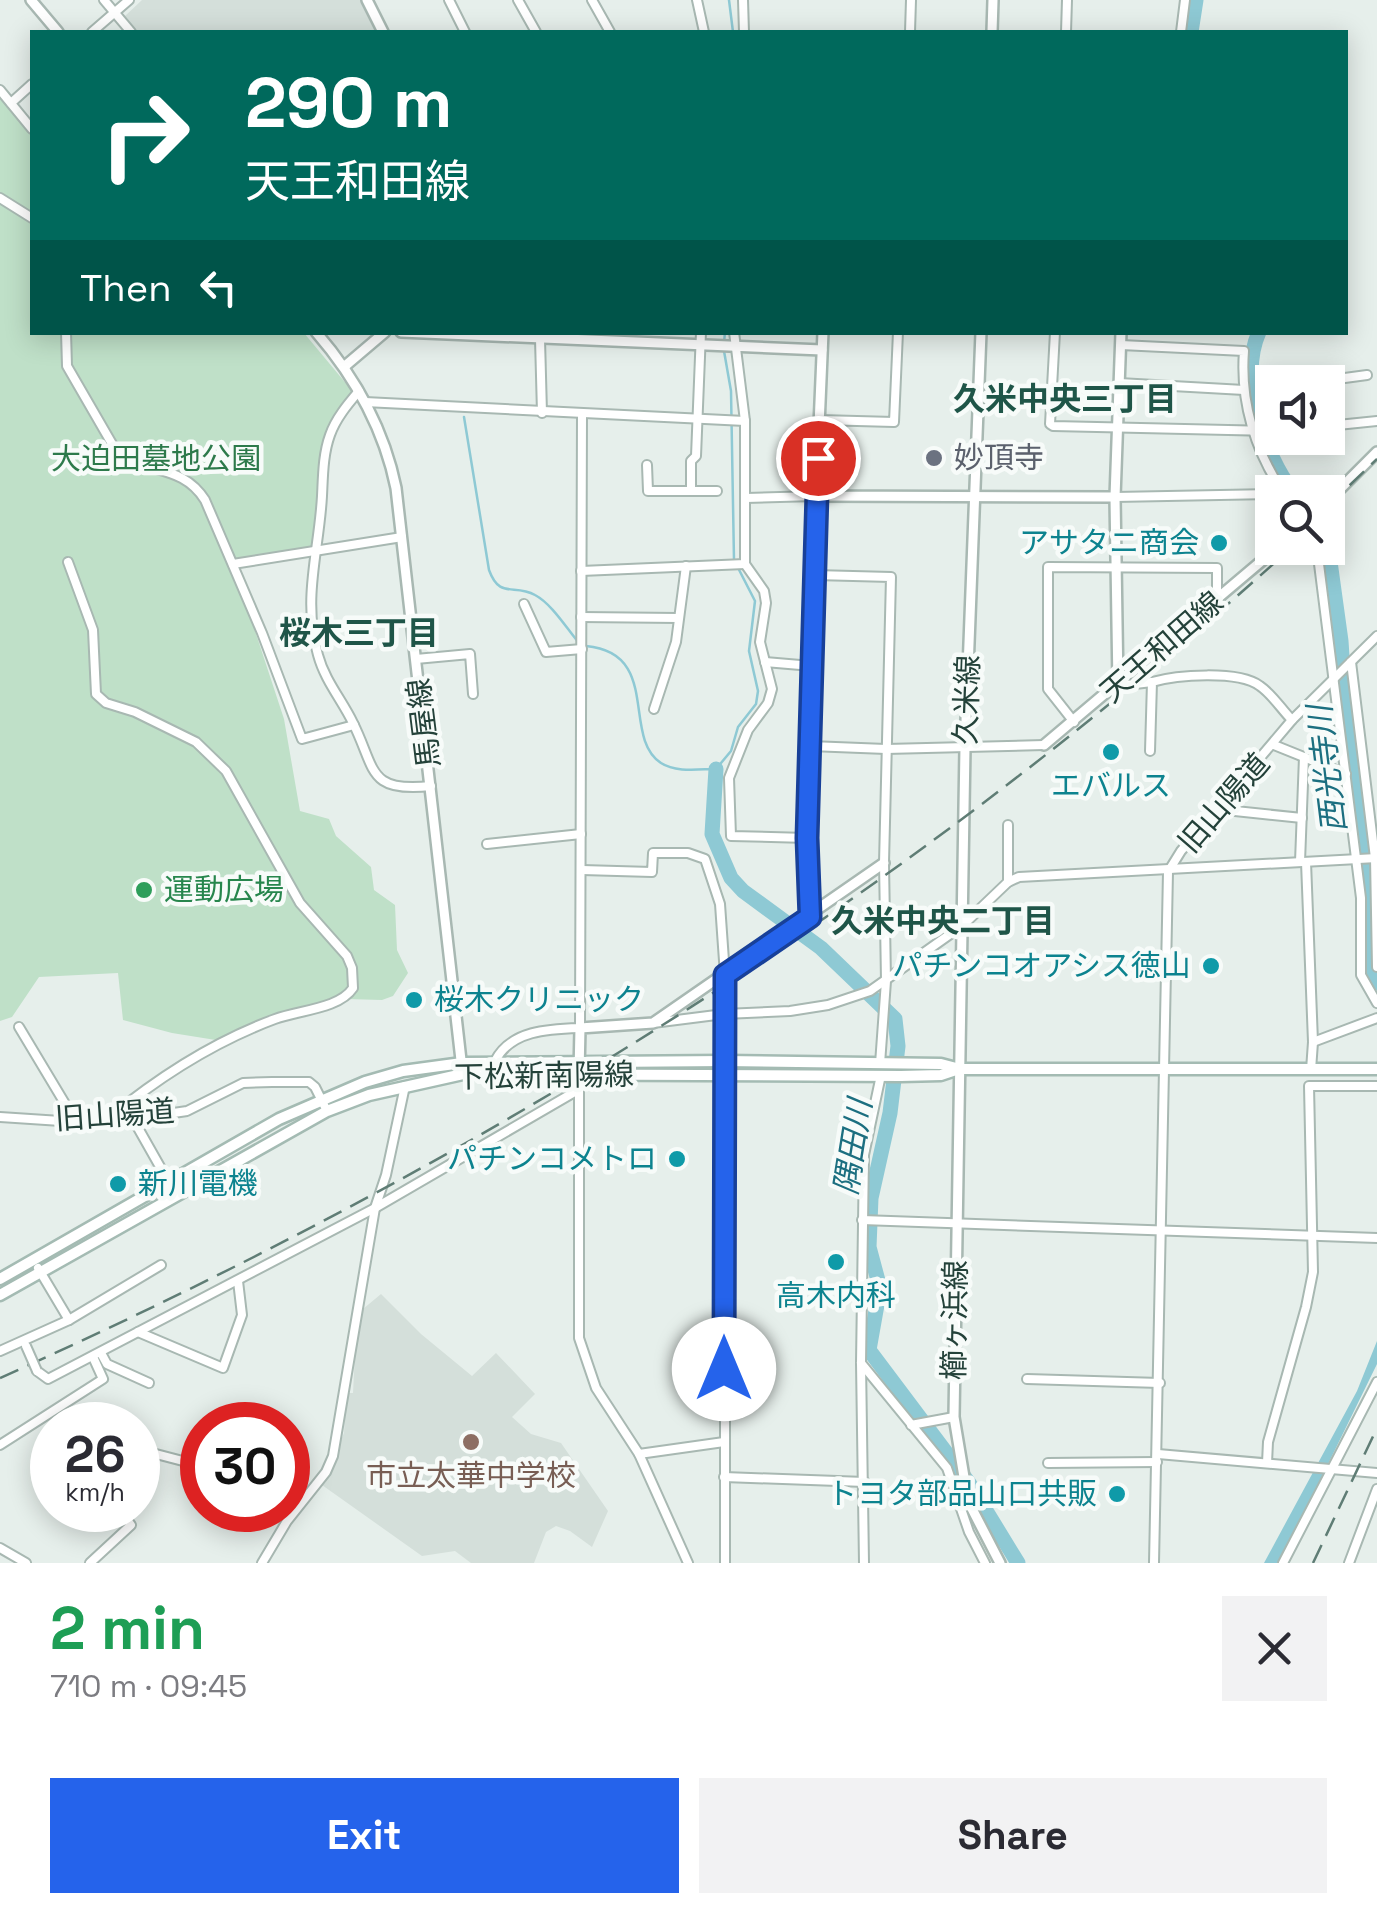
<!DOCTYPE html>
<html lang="en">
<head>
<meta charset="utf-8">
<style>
  body { margin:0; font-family:"Space Grotesk","Noto Sans JP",sans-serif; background:#f2f2f3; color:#2b2b33; height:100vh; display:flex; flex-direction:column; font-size:38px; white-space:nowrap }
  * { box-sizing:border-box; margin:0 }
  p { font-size:32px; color:#7c7c81 }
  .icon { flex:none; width:55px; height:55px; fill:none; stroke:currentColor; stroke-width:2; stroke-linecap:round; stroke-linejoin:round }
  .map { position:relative; height:1563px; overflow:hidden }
  .drawer { display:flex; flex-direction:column; background:#fff; flex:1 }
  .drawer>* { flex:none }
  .banner { position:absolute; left:30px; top:30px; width:1318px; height:305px; border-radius:0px; box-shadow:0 5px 25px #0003; background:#00695c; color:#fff; overflow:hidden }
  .controls { position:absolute; left:1255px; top:365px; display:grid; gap:20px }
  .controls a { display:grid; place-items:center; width:90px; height:90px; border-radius:0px; background:#fff; box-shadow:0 5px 25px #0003; font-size:50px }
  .speed { position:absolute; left:30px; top:1402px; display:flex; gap:20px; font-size:50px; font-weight:700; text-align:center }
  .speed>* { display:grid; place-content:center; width:130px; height:130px; border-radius:50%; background:#fff; box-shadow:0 5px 25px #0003; line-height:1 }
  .speed small { font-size:25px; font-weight:400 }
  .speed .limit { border:15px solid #d22; background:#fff; color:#111 }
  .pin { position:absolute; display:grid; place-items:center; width:85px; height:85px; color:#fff; margin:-42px; border:5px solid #fff; border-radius:50%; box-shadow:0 2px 10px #0007 }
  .me { position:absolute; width:110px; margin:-55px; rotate:0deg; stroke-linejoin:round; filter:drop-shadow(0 0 8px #0008) }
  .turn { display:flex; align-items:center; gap:35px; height:210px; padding:0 50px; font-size:45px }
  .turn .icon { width:130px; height:130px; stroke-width:2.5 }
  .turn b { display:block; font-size:70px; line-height:85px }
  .then { display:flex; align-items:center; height:95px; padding:0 50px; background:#0003; gap:20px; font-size:38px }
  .round { display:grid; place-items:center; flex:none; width:105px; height:105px; border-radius:0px; background:#f2f2f3 }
  .headline { display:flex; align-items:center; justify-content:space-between; height:170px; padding:0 50px }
  h1 { font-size:60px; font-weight:600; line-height:75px; color:#1e9e55 }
  .cta { display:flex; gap:20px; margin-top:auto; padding:20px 50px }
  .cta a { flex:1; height:115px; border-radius:0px; background:#2563eb; color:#fff; font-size:40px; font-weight:600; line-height:115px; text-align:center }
  .cta a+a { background:#f2f2f3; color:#2b2b33 }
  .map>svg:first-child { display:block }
  .built { fill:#d4dfda }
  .green { fill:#bfe0c8 }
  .water { fill:#8ec9d4 }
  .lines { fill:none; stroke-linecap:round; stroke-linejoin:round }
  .stream { stroke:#8ec9d4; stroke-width:2.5 }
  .river { stroke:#8ec9d4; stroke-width:15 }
  .minor-casing { stroke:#a8b8b2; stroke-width:12 }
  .tertiary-casing { stroke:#a8b8b2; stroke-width:14 }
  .secondary-casing { stroke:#a4bbb3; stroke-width:15 }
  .minor { stroke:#fff; stroke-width:8 }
  .tertiary { stroke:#fff; stroke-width:9 }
  .secondary { stroke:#fff; stroke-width:10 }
  .rail { stroke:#5f7d75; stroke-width:2.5; stroke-dasharray:20 10; stroke-linecap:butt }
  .minor-bridge-casing { stroke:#a8b8b2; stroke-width:12; stroke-linecap:butt }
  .minor-bridge { stroke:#fff; stroke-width:8 }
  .route-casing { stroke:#184099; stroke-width:25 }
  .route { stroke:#2563eb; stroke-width:18 }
  .worship-dot { fill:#6b7280; stroke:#f7fbf9; stroke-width:4 }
  .culture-dot { fill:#0f9aa8; stroke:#f7fbf9; stroke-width:4 }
  .leisure-dot { fill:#2e9e5b; stroke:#f7fbf9; stroke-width:4 }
  .education-dot { fill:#8d6e63; stroke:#f7fbf9; stroke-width:4 }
  .labels { text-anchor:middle; stroke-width:9; stroke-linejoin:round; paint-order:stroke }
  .worship-label { font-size:30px; fill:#5b616d; stroke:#f7fbf9; text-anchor:start }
  .park-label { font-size:30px; fill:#2d7a4b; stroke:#f7fbf9 }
  .culture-label { font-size:30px; fill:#0d838f; stroke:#f7fbf9; text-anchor:end }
  .street-label { font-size:30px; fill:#24423a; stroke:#f7fbf9 }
  .leisure-label { font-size:30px; fill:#27864d; stroke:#f7fbf9; text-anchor:start }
  .education-label { font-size:30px; fill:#785e54; stroke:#f7fbf9 }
  .neighbourhood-label { font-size:32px; font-weight:bold; fill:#1f5548; stroke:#f7fbf9 }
  .water-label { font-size:32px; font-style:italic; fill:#1c6f80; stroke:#f7fbf9 }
</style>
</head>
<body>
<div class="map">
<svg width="1377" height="1563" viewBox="0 0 1377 1563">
  <rect width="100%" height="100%" fill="#e6efeb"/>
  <g class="built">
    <polygon points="142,0 360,0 376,32 138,32 125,16"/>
    <polygon points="381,1294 421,1334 472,1376 496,1353 535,1394 512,1417 531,1434 561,1443 608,1511 592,1547 570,1531 556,1526 546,1532 534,1563 471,1563 455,1551 422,1556 322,1485 344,1433 346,1393 353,1393 357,1314"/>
  </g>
  <polygon class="green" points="0,91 32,129 32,332 304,333 354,393 338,409 325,440 315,549 232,561 284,719 300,811 329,819 336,836 371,867 374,890 395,905 397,950 408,973 393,996 382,1000 346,999 222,1041 172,1033 123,1020 118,973 39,977 12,1017 0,1021"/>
  <polygon class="water" points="1377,1341 1377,1364 1286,1550 1277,1563 1264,1563 1357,1391"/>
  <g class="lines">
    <g class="stream">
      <polyline points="729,0 733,32"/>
      <polyline points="724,343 725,332"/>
      <path d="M 464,417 L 489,570 C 500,600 514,583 535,595 C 552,604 567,629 579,643"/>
      <path d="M 586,646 C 662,653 621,737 661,763 C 676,773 700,769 716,769 L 731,751 L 738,727 L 756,704 L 758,691 L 749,651 L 755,601 L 734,560 L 731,391 L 724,351"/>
    </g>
    <g class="river">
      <polyline points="1191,32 1196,0"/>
      <path d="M 1259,332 C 1238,379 1264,454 1293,492"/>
      <polyline points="1328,547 1341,641 1347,733 1369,892 1368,967 1377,983"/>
      <polyline points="716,769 712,834 731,878 743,891 821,948 895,1019 898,1046 890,1113 871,1198 869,1247 880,1288 869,1350 969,1483 1018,1563"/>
    </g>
    <g class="minor-casing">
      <g id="minor">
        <polyline points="104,0 131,32"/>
        <polyline points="449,0 465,32"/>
        <polyline points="518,0 536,32"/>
        <polyline points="592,0 610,32"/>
        <polyline points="697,0 704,32"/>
        <polyline points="743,0 744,32"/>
        <polyline points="92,32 129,0"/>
        <polyline points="910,32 911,0"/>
        <polyline points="1066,32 1067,0"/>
        <polyline points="1181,32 1185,0"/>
        <polyline points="0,90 32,129"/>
        <polyline points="11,103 32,84"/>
        <polyline points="0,198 32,218"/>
        <path d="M 66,332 L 67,366 L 115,449 C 143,476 181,462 205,500 L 262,633 L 302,739 L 354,725"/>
        <polyline points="1055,332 1050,424 1053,426 1272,431"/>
        <polyline points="540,339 542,413"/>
        <path d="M 1121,345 L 1244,351 C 1240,401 1255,451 1283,492"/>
        <polyline points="1315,382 1367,375"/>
        <polyline points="1119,383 1244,390"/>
        <path d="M 359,391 C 348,404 336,418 330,435 C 323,454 323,476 322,496 C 319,552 302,598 318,655 C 325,681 342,700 353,723 C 376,769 367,793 431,786"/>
        <polyline points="365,402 745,421"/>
        <polyline points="820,420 894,422 898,332"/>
        <polyline points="1328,426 1377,421"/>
        <polyline points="647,465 648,491 717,491"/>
        <polyline points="691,490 691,461 696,456 701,332"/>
        <polyline points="1115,497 1272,494"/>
        <polyline points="746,498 816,496 807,838 809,917"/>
        <polyline points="1317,548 1361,898 1361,975 1377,1003"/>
        <path d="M 68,562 L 93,630 L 96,694 L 106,703 L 135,712 L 196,742 L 226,771 L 300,903 L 347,956 L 352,968 L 353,988 C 339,1009 299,1010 275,1019 C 213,1042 160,1076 109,1118"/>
        <polyline points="233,564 402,537"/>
        <polyline points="745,564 764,591 766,603 760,642 772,689 768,703 748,730 729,778 731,836 807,838"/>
        <polyline points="581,571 745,564 745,421 734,332"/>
        <polyline points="815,575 891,577 884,863 886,981 880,1064"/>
        <polyline points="524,604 546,652 582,649"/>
        <polyline points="581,617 678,618"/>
        <polyline points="416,659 470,654 473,694"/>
        <polyline points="765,662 812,666"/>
        <polyline points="1351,662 1375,858 1377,967"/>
        <polyline points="1118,686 1152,682"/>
        <polyline points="654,709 676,642 686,566"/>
        <polyline points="1074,722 1048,689 1048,567 1217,568 1217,600"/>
        <polyline points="1274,745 1346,774"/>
        <polyline points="810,746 886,749 1044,745"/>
        <path d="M 1150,751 L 1152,682 C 1176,675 1238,670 1260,686 C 1272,694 1282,710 1292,720"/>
        <polyline points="1216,809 1302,818"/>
        <polyline points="1008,825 1008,882"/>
        <polyline points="487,844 581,834"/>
        <polyline points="1300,862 1304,757"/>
        <polyline points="1306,862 1313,1042 1311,1070"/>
        <polyline points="582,870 652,872 653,853 688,853 705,859 720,904 725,975 725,1563"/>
        <polyline points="653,1023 724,1014 790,1011 828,1005 870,991 963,925 1008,882 1019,877 1377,858"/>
        <polyline points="19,1027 76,1122"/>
        <polyline points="1313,1042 1377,1018"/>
        <path d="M 495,1061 C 511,1030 549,1029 580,1028 L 582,415"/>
        <polyline points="579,1073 579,1338 596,1388 639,1454 688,1563"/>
        <polyline points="0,1117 76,1122 133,1119 187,1111 243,1083 272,1082 309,1082 315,1087 327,1111"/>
        <polyline points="133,1119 176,1195"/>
        <polyline points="862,1220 1377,1238"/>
        <polyline points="38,1268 69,1320"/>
        <polyline points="138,1332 223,1368 242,1315 238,1281"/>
        <polyline points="0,1351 69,1320 161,1265"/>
        <polyline points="101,1353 107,1364 149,1383"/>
        <polyline points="861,1363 947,1468 969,1532 985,1563"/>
        <polyline points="37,1371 48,1379 375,1208 578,1090"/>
        <polyline points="1027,1379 1160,1383"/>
        <polyline points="911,1425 954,1417"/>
        <polyline points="0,1445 103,1379 93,1357"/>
        <polyline points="639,1454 724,1442"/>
        <polyline points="1158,1454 1377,1473"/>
        <polyline points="1048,1463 1157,1462"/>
        <polyline points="1267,1463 1268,1442 1306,1307 1313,1272 1309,1086 1377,1086"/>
        <polyline points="138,1470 156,1454 202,1466"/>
        <polyline points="724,1477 865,1482"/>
        <polyline points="0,1548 26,1563"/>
        <polyline points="90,1563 131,1525 120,1510"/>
        <polyline points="262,1563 287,1521 326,1472 333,1456 375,1208 386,1175 405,1086"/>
        <polyline points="864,1563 861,1363 864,1155 881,1075"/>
        <polyline points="1154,1563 1168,872 1181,851 1292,720 1377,636"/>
        <polyline points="1283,1563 1377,1382"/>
        <polyline points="1349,1563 1377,1489"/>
      </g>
    </g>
    <g class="tertiary-casing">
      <g id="tertiary">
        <polyline points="31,0 58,32"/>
        <polyline points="367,0 383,32"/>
        <polyline points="992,32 993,0"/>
        <path d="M 316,332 C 355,377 384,429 396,488 L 462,1069"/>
        <polyline points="401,332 822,350"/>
        <polyline points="823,332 816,496 1115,497"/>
        <polyline points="981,332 965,747 954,1417 968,1501 1000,1563"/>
        <polyline points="345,366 385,332"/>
        <polyline points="1328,501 1377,452"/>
        <polyline points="1118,686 1115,497 1121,332"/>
        <polyline points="1044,745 1277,548"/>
        <polyline points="579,1073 580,1028 653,1023 884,863"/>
      </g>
    </g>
    <g class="secondary-casing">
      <g id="secondary">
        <polyline points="0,1279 279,1119 365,1082 403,1071 462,1063 725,1061 941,1064 960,1069 1377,1069"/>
        <polyline points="0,1295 327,1111 369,1095 463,1074 901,1076 941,1075 959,1069"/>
      </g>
    </g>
    <use href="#minor" class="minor"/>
    <use href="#tertiary" class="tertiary"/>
    <use href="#secondary" class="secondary"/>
    <g class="rail">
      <polyline points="1328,506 1377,459"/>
      <path d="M 0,1378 C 478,1164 902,900 1291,548"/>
      <polyline points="1313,1563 1377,1428"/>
    </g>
    <g class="minor-bridge-casing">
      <polyline id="minor-bridge" points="26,1346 37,1371"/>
    </g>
    <use href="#minor-bridge" class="minor-bridge"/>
  </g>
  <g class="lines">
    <g class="route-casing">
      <polyline id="route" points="724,1369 725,975 810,917 807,838 818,458"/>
    </g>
    <use href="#route" class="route"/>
  </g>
  <circle class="worship-dot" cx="934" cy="458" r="10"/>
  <g class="culture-dot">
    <circle cx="1219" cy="543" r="10"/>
    <circle cx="1111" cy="752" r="10"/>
    <circle cx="1211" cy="966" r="10"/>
    <circle cx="414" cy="1000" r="10"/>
    <circle cx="677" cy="1159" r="10"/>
    <circle cx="118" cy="1184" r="10"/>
    <circle cx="836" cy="1262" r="10"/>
    <circle cx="1117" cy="1494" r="10"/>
  </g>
  <circle class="leisure-dot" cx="144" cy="890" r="10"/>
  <circle class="education-dot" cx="471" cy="1442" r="10"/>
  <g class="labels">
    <g class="worship-label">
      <text x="954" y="468">妙頂寺</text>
    </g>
    <g class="park-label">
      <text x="156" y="469">大迫田墓地公園</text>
    </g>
    <g class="culture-label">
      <text x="1199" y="553">アサタニ商会</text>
      <text x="1111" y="796" text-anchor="middle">エバルス</text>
      <text x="1191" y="976">パチンコオアシス徳山</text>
      <text x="434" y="1010" text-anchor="start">桜木クリニック</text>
      <text x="657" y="1169">パチンコメトロ</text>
      <text x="138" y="1194" text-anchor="start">新川電機</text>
      <text x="836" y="1306" text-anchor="middle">高木内科</text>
      <text x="1097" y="1504">トヨタ部品山口共販</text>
    </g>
    <g class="street-label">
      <text transform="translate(1162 647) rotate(-41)" y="10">天王和田線</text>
      <text transform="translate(967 700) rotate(-88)" y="10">久米線</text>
      <text transform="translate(424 723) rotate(-97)" y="10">馬屋線</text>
      <text transform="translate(1224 803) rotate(-49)" y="10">旧山陽道</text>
      <text transform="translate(544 1076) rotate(-1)" y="10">下松新南陽線</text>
      <text transform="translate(115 1115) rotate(-4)" y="10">旧山陽道</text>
      <text transform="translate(955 1320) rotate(-89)" y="10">櫛ヶ浜線</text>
    </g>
    <g class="leisure-label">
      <text x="164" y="900">運動広場</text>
    </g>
    <g class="education-label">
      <text x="471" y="1486">市立太華中学校</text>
    </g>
    <g class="neighbourhood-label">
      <text x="1065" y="410">久米中央三丁目</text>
      <text x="359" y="644">桜木三丁目</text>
      <text x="943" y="932">久米中央二丁目</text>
    </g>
    <g class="water-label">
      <text transform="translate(1327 769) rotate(-97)" y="11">西光寺川</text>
      <text transform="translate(853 1147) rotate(-81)" y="11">隅田川</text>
    </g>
  </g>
</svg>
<div class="controls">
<a><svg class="icon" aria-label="sound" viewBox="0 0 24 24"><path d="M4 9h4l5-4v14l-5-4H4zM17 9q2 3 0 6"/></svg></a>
<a><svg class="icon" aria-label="search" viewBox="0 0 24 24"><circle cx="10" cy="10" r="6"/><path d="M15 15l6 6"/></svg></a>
</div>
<div class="speed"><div>26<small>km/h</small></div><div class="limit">30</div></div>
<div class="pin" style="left:818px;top:458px;background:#d93025"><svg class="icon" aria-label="arrive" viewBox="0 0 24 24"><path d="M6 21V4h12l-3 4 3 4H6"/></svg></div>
<svg class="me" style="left:724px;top:1369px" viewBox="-20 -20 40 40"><circle r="19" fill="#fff"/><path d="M0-13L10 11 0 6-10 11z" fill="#2563eb"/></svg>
<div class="banner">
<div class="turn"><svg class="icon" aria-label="right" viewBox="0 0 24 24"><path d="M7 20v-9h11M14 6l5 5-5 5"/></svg><div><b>290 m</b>天王和田線</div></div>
<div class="then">Then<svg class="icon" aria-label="left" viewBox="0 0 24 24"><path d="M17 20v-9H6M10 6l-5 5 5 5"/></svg></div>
</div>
</div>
<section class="drawer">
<div class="headline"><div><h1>2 min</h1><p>710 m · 09:45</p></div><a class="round"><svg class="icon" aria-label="close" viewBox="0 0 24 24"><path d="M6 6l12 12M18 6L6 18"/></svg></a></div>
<div class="cta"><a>Exit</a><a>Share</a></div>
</section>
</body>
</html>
